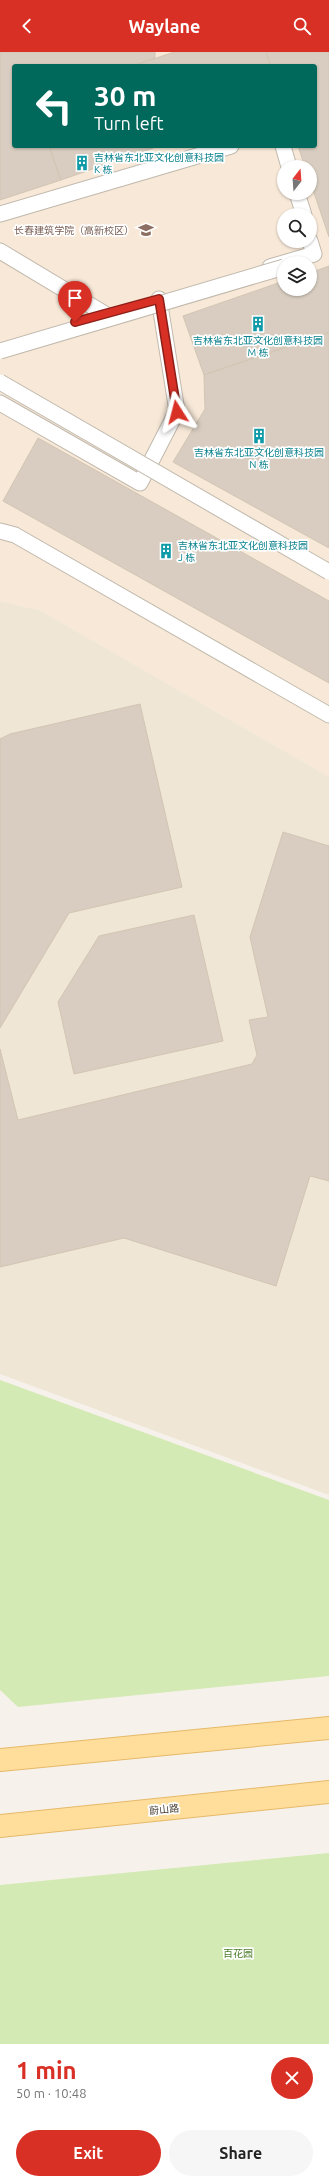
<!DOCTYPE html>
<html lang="en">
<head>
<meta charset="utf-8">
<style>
  body { margin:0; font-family:Ubuntu,"Noto Sans SC",sans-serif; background:#f6f6f6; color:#222; height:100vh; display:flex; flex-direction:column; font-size:15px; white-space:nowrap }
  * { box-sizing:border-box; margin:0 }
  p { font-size:13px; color:#767676 }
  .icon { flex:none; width:22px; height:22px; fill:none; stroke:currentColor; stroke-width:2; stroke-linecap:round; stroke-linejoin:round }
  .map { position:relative; height:1992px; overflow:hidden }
  .details { display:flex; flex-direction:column; background:#fff; flex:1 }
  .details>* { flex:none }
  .banner { position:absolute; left:12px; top:12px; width:305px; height:84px; border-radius:4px; box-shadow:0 1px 3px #0004; background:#00695c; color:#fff; overflow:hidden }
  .needle { width:26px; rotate:17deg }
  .tools { position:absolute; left:277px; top:108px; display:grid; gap:8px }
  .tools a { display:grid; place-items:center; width:40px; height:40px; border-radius:50%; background:#fff; box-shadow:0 1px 3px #0004; font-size:20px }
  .pin { position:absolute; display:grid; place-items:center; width:34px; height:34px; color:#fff; margin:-41px -17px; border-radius:50% 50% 50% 0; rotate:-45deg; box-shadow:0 0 4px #0007 }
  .pin .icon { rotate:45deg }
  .me { position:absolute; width:44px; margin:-22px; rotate:351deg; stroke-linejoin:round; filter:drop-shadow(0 0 3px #0008) }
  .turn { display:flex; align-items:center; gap:14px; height:84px; padding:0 16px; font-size:18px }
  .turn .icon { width:52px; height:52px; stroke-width:2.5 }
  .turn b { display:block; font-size:28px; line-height:34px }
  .round { display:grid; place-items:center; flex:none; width:42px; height:42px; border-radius:21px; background:#f6f6f6 }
  .overview { display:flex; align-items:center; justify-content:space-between; height:68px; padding:0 16px }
  h1 { font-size:24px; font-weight:700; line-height:30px; color:#d93025 }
  .cta { display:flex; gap:8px; margin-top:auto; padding:8px 16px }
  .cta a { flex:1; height:46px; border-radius:24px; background:#d93025; color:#fff; font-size:16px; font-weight:700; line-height:46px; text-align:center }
  .cta a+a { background:#f6f6f6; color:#222 }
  header { display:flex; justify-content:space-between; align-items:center; height:52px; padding:0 16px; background:#d93025; color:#fff; font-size:18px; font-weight:700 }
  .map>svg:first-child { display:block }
  .commercial { fill:#f7e8d7; fill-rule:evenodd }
  .education { fill:#efe6d5 }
  .green { fill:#d4eab4 }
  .building { fill:#d8cdc0; stroke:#d2c5b3 }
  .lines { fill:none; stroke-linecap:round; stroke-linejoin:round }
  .service-casing { stroke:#c1b9ad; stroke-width:17 }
  .primary-casing { stroke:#e6b969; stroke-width:24 }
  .service { stroke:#fff; stroke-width:15 }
  .primary { stroke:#ffdd9b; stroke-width:22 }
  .service-bridge-casing { stroke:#c1b9ad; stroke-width:17; stroke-linecap:butt }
  .service-bridge { stroke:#fff; stroke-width:15 }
  .route-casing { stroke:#8d1f18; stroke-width:10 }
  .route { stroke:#d93025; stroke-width:7 }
  .labels { text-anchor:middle; stroke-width:3.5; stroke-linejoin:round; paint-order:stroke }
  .culture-label { font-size:10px; fill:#0d838f; stroke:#fff; text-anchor:start }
  .education-label { font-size:10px; fill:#785e54; stroke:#fff; text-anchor:end }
  .street-label { font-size:10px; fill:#4a4238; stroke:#fff }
  .park-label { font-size:10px; fill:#4e7e2a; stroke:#fff }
</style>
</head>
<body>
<header><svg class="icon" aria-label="back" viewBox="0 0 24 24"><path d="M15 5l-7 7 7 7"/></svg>Waylane<svg class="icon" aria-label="search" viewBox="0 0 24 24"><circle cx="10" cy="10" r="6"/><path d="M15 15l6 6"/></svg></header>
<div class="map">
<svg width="329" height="1992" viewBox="0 0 329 1992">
  <rect width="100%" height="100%" fill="#f6f2eb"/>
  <path class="commercial" d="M 0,0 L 329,0 L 329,725 L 41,559 L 0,549 ZM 14,14 L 315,14 L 315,94 L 14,94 ZM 284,115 L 310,115 L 310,141 L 284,141 ZM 284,163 L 310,163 L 310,189 L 284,189 ZM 284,211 L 310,211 L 310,237 L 284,237 Z"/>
  <polygon class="education" points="0,549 41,559 329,725 329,1443 0,1322"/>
  <g class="green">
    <polygon points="0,1328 329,1448 329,1624 18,1655 0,1638"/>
    <polygon points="329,1801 329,1992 0,1992 0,1833"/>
  </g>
  <g class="building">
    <polygon points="0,0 155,0 155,6 133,14 14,14 14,94 49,94 61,128 0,148"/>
    <polygon points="174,0 266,0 271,14 133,14"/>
    <polygon points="266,0 329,0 329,185 310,129 310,115 305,115 298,94 315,94 315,14 271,14"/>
    <polygon points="49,94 159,94 61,128"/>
    <polygon points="329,214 329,280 204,323 183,264 284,229 284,237 310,237 310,221"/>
    <polygon points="329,281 329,496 173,410 205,357 204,323"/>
    <polygon points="38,386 329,549 329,631 3,449"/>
    <polygon points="140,652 182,835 69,861 0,976 0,687 10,682"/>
    <polygon points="283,780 329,794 329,1129 310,1124 276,1234 124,1186 0,1215 0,997 18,1068 252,1012 257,1003 249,968 268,965 250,885"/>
    <polygon points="194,863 223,989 74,1022 58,950 99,884"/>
  </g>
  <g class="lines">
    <g class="service-casing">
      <g id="service">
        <polyline points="283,94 289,115"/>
        <polyline points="297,141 304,163"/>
        <polyline points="0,162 231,94"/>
        <polyline points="0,199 105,262"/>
        <polyline points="270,215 314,202 310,189"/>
        <polyline points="0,351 140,431 177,359 159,247"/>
        <polyline points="0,479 15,483 329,663"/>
      </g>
    </g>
    <g class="primary-casing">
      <g id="primary">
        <polyline points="0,1708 329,1676"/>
        <polyline points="0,1774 329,1740"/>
      </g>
    </g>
    <use href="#service" class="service"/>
    <use href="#primary" class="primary"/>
    <g class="service-bridge-casing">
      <g id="service-bridge">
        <polyline points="0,299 284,215"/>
        <polyline points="0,330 329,520"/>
      </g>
    </g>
    <use href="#service-bridge" class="service-bridge"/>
  </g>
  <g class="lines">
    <g class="route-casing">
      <polyline id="route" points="75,270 159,247 177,360"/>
    </g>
    <use href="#route" class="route"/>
  </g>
  <defs>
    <g id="building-bare" transform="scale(1.2)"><path d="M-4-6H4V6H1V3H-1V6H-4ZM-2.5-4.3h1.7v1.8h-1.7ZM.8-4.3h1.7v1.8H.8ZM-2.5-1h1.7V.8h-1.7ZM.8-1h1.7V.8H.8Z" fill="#0f9aa8" stroke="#fff" stroke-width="2.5" paint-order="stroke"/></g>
    <g id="university-bare" transform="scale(1.2)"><path d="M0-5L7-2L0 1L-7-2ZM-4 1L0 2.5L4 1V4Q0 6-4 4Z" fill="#8d6e63" stroke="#fff" stroke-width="2.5" paint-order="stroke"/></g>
  </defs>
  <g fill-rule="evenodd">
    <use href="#building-bare" x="82" y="111"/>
    <use href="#university-bare" x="146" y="178"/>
    <use href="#building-bare" x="258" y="272"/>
    <use href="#building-bare" x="259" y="384"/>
    <use href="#building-bare" x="166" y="499"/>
  </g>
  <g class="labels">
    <g class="culture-label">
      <text x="94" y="109">吉林省东北亚文化创意科技园<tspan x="94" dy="12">K 栋</tspan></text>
      <text x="258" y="292" text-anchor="middle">吉林省东北亚文化创意科技园<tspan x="258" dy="12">M 栋</tspan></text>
      <text x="259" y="404" text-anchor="middle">吉林省东北亚文化创意科技园<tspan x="259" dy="12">N 栋</tspan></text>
      <text x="178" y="497">吉林省东北亚文化创意科技园<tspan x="178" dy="12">J 栋</tspan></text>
    </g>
    <g class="education-label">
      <text x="134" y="182">长春建筑学院（高新校区）</text>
    </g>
    <g class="street-label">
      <text transform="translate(164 1757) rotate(-6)" y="4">蔚山路</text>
    </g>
    <g class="park-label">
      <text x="238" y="1905">百花园</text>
    </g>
  </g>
</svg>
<div class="tools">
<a><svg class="needle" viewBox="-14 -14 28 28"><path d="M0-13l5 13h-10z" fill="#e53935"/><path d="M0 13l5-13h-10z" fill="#767676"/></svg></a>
<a><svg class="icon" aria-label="search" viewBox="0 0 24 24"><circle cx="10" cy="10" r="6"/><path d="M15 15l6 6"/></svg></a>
<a><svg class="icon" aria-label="layers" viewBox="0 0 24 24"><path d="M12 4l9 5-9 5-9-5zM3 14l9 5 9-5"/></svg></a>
</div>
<div class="pin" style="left:75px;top:270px;background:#d93025"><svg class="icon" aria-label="arrive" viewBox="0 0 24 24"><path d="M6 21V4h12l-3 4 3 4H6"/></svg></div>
<svg class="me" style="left:177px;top:360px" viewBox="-20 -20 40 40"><path d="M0-17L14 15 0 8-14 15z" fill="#d93025" stroke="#fff" stroke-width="4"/></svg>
<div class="banner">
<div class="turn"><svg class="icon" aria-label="left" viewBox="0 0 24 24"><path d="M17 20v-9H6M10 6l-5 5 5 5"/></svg><div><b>30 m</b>Turn left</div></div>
</div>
</div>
<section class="details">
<div class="overview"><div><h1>1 min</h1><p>50 m · 10:48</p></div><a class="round" style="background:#d93025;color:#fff"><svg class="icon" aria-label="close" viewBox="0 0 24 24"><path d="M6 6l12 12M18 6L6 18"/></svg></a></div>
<div class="cta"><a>Exit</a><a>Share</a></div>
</section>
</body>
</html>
